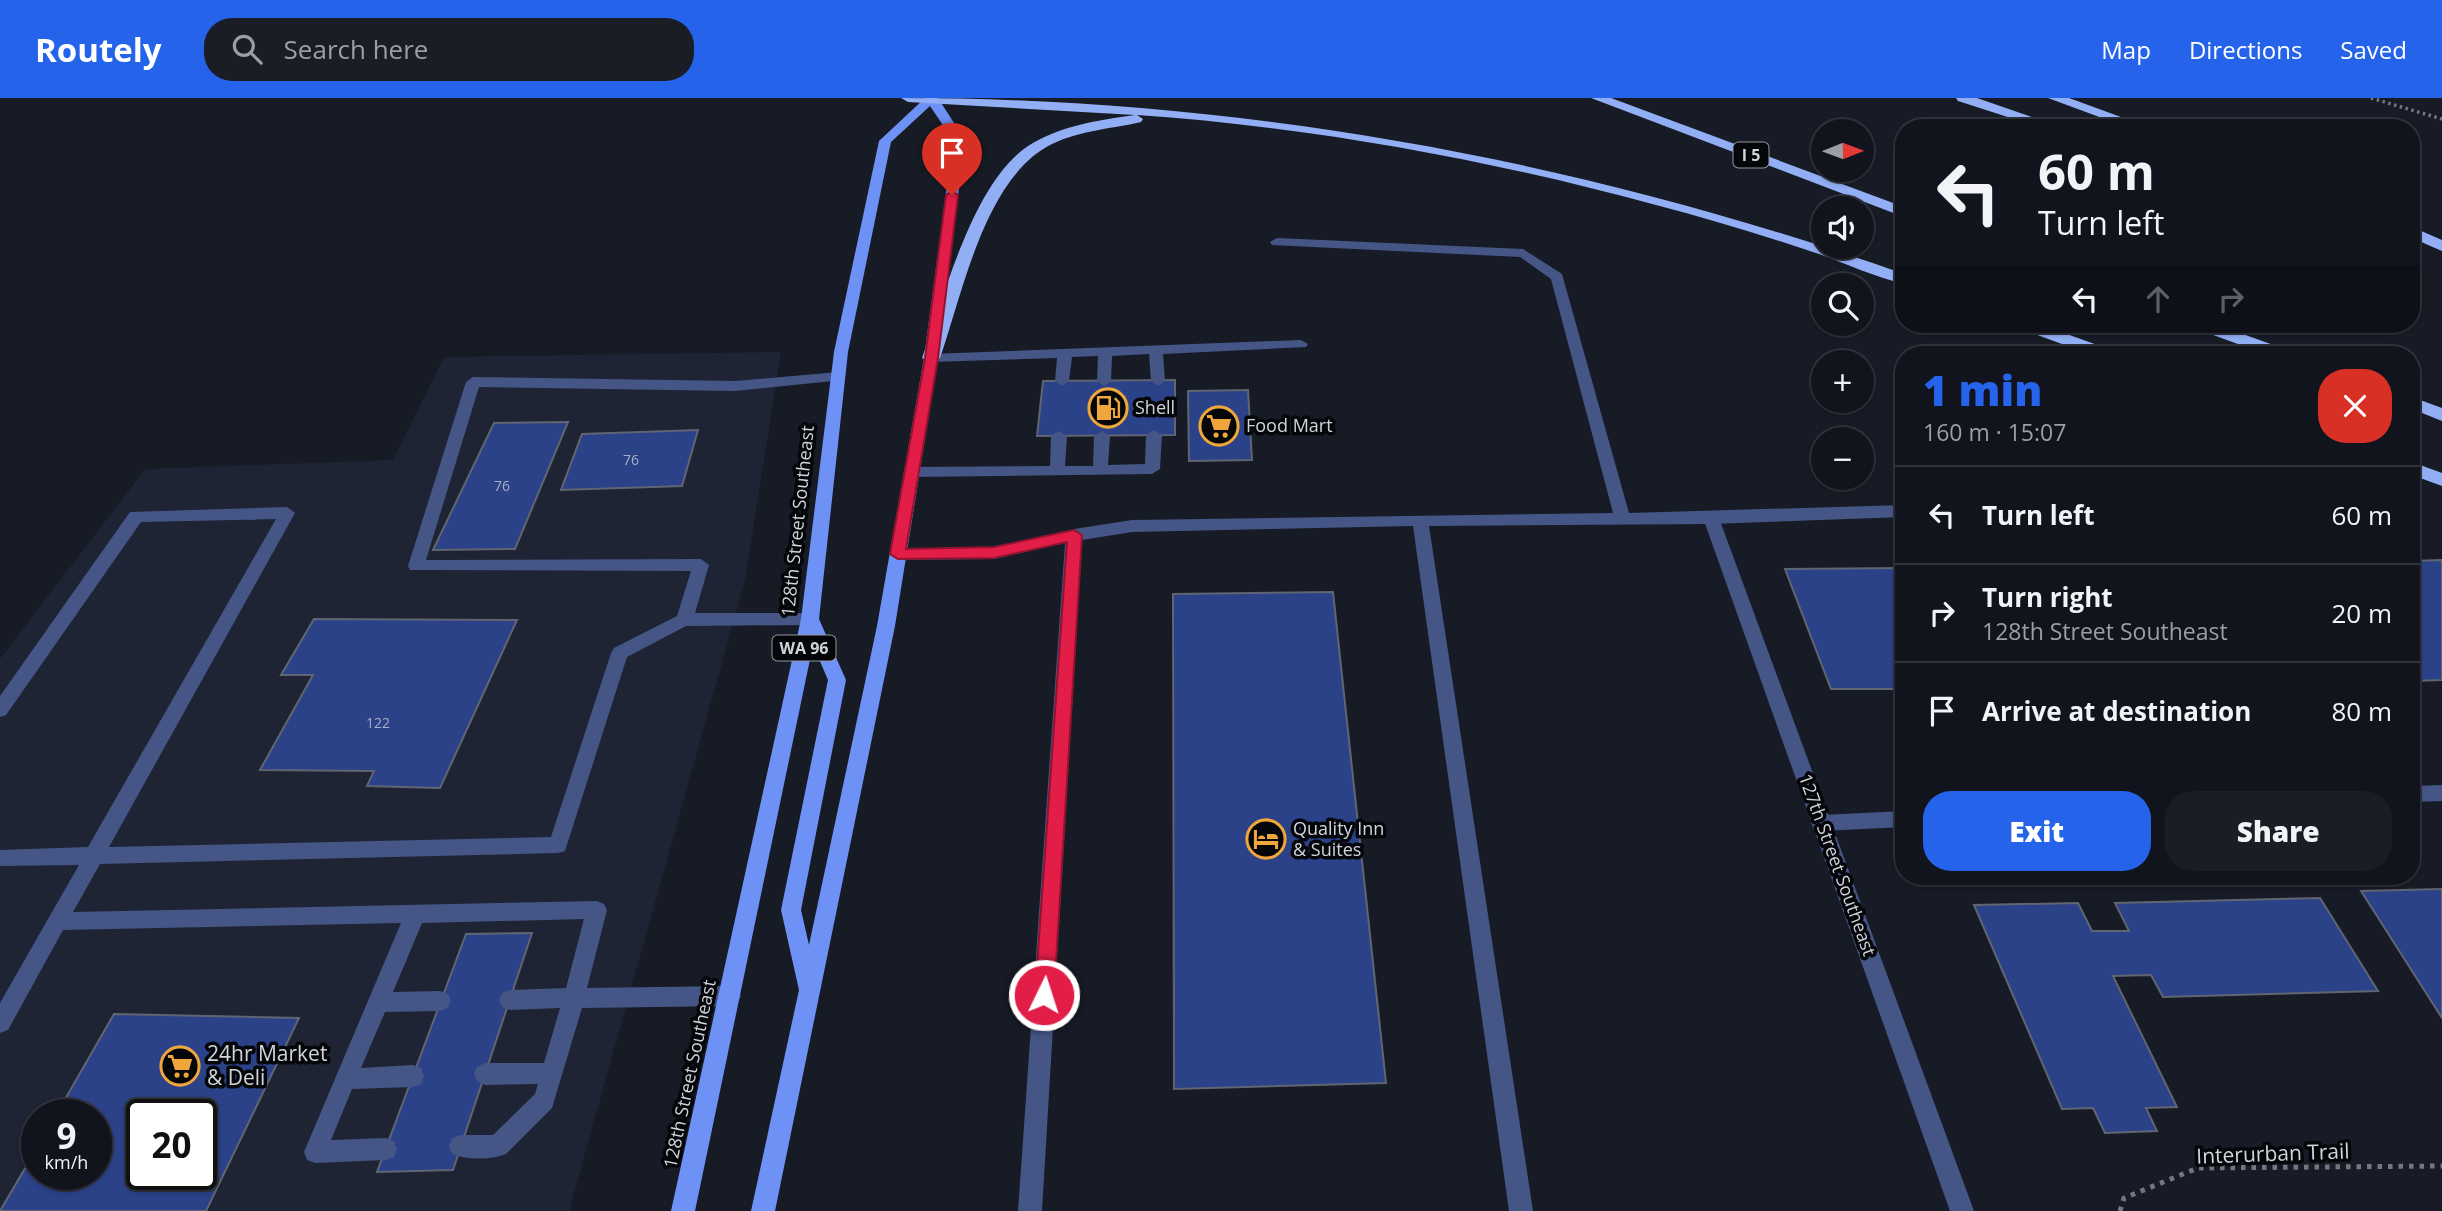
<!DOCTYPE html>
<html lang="en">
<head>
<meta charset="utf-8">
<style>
  body { margin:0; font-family:"Open Sans",sans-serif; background:#1a1d25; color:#f1f3f6; height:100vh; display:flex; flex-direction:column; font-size:26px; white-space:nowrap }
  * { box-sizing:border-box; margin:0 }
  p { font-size:23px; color:#9c9ea3 }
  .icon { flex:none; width:38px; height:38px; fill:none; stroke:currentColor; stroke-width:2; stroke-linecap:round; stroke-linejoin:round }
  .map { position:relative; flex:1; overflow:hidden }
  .drawer { position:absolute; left:1895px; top:248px; width:525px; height:539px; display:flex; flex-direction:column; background:#11141c; border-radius:28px; box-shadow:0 2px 5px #0004,0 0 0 2px #30333b }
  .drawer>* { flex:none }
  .hud { position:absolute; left:1895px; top:21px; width:525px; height:214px; border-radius:28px; box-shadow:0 2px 5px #0004,0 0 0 2px #30333b; background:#11141c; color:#f1f3f6; overflow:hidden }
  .needle { width:46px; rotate:89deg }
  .fabs { position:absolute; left:1811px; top:21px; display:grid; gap:14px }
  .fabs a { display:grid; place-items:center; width:63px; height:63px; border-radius:50%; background:#11141c; box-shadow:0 2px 5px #0004,0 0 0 2px #30333b; font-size:35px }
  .speed { position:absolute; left:21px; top:1001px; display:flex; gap:14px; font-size:35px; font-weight:700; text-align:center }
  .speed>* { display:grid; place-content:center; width:91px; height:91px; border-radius:50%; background:#11141c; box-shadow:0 2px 5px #0004,0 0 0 2px #30333b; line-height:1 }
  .speed small { font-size:18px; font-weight:400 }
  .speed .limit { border:4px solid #111; border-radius:10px; background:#fff; color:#111 }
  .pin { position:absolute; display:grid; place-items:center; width:60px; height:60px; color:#fff; margin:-72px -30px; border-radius:50% 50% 50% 0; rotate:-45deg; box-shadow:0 0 7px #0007 }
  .pin .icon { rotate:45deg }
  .me { position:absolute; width:77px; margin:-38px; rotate:4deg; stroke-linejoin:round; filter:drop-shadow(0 0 5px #0008) }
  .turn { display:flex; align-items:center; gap:24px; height:147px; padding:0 28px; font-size:32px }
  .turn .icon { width:91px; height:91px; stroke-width:2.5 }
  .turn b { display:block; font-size:49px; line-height:60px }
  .lanes { display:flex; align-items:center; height:66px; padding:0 28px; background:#0003; justify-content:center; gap:35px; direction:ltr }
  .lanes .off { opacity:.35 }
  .round { display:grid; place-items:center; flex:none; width:74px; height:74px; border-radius:28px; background:#1a1d25 }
  .headline { display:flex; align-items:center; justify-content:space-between; height:119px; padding:0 28px }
  h1 { font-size:42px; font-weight:800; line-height:52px; color:#2563eb }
  .cta { display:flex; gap:14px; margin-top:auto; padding:14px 28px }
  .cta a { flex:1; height:80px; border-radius:28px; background:#2563eb; color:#fff; font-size:28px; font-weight:800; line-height:80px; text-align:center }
  .cta a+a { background:#1a1d25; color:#f1f3f6 }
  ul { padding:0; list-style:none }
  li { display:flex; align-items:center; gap:21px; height:98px; padding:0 28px; border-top:2px solid #30333b }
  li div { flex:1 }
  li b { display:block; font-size:26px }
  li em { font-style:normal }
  header { display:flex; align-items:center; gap:42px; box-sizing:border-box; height:98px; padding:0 35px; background:#2563eb; color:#fff }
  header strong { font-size:33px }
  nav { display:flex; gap:38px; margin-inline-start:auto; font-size:24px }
  .search { width:490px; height:63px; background:#1a1d25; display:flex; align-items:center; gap:18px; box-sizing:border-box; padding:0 24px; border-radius:28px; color:#9c9ea3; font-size:26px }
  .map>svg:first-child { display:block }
  .built { fill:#1e2433; fill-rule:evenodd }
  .building { fill:#2b4188; stroke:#606572; stroke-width:2; fill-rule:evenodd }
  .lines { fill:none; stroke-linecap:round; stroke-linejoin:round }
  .path-far1 { stroke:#747780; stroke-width:3.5; stroke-dasharray:2.5 3.5; stroke-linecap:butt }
  .path { stroke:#747780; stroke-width:5; stroke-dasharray:4.5 6; stroke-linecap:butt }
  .lane { fill:#455686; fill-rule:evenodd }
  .street { fill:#455686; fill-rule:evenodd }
  .primary { fill:#6e91f5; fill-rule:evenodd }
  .highway { fill:#92aef5; fill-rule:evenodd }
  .route { fill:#e11d48; stroke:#92132f; stroke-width:2 }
  .labels { text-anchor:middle; stroke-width:7; stroke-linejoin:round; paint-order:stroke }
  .number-label { font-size:14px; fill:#a8afc6 }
  .shield { fill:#05060a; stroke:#94969c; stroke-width:2 }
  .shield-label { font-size:16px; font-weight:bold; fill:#d1d4db }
  .poi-label { font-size:18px; fill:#d1d4db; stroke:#05060a; text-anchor:start }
  .street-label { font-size:18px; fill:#d1d4db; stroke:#05060a }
  .near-poi-label { font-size:21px; fill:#d1d4db; stroke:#05060a; text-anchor:start }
  .near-street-label { font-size:21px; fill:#d1d4db; stroke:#05060a }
</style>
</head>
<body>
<header>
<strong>Routely</strong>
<div class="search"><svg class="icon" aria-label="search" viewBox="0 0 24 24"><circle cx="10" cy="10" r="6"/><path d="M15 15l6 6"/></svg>Search here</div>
<nav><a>Map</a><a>Directions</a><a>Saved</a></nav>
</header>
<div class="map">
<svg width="2442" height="1113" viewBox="0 0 2442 1113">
  <rect width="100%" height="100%" fill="#171b25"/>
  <path class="built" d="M 781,254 L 745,482 L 569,1113 L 0,1113 L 0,561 L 145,371 L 393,362 L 444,259 ZM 37,1017 L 96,1017 L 96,1076 L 37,1076 ZM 142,1017 L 201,1017 L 201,1076 L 142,1076 Z"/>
  <g class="building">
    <polygon points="1175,282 1175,337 1037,338 1043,283"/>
    <polygon points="1248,292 1252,362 1189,363 1188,293"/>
    <polygon points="568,324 515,451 433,452 494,325"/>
    <polygon points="698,332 682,388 561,392 582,336"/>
    <polygon points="2442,462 2442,582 2412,583 2412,463"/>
    <polygon points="1904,470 1904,591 1831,591 1785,471"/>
    <polygon points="1333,494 1386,985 1174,991 1173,496"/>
    <polygon points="314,521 517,522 440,690 367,688 374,673 260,672 313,577 281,577"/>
    <polygon points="2442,791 2442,920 2361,793"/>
    <polygon points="2320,800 2378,893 2163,899 2151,877 2113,878 2177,1009 2146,1010 2157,1033 2105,1035 2093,1010 2062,1011 1974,807 2078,805 2092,833 2129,833 2115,805"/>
    <polygon points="532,835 453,1072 377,1074 466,836"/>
    <path d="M 114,916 L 299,920 L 206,1113 L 0,1113 L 37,1050 L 37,1076 L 96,1076 L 96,1017 L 56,1017 ZM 142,1017 L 201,1017 L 201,1076 L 142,1076 Z"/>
  </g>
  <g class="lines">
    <polyline class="path-far1" points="2371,0 2442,21"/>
    <polyline class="path" points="2120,1113 2124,1100 2198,1070 2442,1068"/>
    <g class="lane">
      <polygon points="1277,140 1523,151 1562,176 1629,415 1904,407 1904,419 1711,426 1429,428 1533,1113 1509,1113 1413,428 1132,434 1082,442 1042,1113 1018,1113 1065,445 994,461 898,462 890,456 892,452 994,449 1074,431 1132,422 1613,415 1551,181 1520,159 1272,147 1270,144"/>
      <polygon points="1301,242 1308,246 1306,249 1163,256 1165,283 1158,288 1151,283 1149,256 1112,258 1111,283 1104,288 1097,283 1098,258 1072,259 1069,283 1062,288 1055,283 1057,260 931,264 924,260 931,256"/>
      <path d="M 838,274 L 843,276 L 845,279 L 843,282 L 735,293 L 479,289 L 426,462 L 701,461 L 709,467 L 695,515 L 810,515 L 816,516 L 819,521 L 816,526 L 810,527 L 686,528 L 627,559 L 565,753 L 558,755 L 100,766 L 73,814 L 597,803 L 604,806 L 607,812 L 587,890 L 730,888 L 737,891 L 741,898 L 737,905 L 730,908 L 582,910 L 552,1010 L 506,1056 C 491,1062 467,1062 452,1056 L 449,1048 L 452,1040 L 460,1037 L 493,1037 L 535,996 L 538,986 L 485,987 L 477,983 L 474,976 L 477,969 L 485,965 L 544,965 L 560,910 L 510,912 L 502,909 L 499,902 L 502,895 L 510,892 L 566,890 L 584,821 L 422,825 L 393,894 L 440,893 L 448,896 L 451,903 L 448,910 L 440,913 L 385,914 L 361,970 L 413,967 L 421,970 L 424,978 L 421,986 L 413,989 L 352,991 L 331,1042 L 386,1040 L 394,1043 L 397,1051 L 394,1059 L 386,1062 L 315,1065 L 307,1062 L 304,1054 L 401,825 L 63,832 L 8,932 L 0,935 L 0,905 L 79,767 L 0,768 L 0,752 L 88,749 L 276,421 L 141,424 L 6,617 L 0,619 L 0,598 L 130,414 L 287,409 L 295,415 L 109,749 L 551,739 L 611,555 L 614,550 L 677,518 L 691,473 L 410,472 L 408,468 L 466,284 L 473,279 L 735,283 Z"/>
      <polygon points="1154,332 1162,337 1160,371 1152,376 911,379 903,374 911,369 1050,368 1051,338 1059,333 1067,338 1065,368 1093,368 1094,338 1102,333 1110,338 1108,367 1145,366 1146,337"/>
      <polygon points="2442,687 2442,703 2412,704 2412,688"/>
      <polygon points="1904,713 1904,729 1821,733 1814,731 1811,725 1814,719 1821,717"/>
    </g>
    <polygon class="street" points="1711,414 1719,420 1974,1113 1950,1113 1703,420"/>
    <path class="primary" d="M 925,0 L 938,0 L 965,42 L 938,260 L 895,528 L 775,1113 L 751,1113 L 799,892 L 781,812 L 828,582 L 813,547 L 695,1113 L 671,1113 L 801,521 L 834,254 L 879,43 ZM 930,8 L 953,42 L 924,260 L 877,528 L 809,847 L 801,812 L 846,582 L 819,521 L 848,254 L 891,44 Z"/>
    <g class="highway">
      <path d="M 901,0 C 1244,0 1582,62 1904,176 L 1904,186 C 1875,179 1847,166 1819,156 C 1765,138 1710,121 1656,107 C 1487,61 1312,29 1137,17 L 1143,21 L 1141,24 C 1111,31 1081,32 1052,46 C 985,79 963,194 940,260 L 931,265 L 922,260 C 944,199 973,84 1028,48 C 1059,28 1098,22 1135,17 L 908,4 Z"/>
      <polygon points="1591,0 1611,0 1904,109 1904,119"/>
      <polygon points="1956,0 1977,0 2064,30 2042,30 1958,3"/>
      <polygon points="2048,0 2069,0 2151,30 2129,30"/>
      <polygon points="2412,129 2442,142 2442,153 2412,140"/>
      <polygon points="2016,226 2039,226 2114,253 2117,257 2092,257 2018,230"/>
      <polygon points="2192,226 2215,226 2290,253 2293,257 2268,257 2194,230"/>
      <polygon points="2412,299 2442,310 2442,323 2412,311"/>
      <polygon points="2412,364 2442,375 2442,388 2412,377"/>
    </g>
  </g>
  <polygon class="route" points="952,93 958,97 938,260 906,451 994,449 1074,432 1082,437 1054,897 1051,903 1044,906 1037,903 1035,897 1067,444 994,460 898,461 890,456 925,260 946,97"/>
  <defs>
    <g id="fuel-ring" transform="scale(2.0125)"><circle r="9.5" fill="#05060a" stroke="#efa73d" stroke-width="1.5"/><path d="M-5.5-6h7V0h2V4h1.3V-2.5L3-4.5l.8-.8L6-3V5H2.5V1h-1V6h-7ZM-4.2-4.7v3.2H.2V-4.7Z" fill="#efa73d"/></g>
    <g id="supermarket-ring" transform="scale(2.0125)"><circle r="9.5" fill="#05060a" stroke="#efa73d" stroke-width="1.5"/><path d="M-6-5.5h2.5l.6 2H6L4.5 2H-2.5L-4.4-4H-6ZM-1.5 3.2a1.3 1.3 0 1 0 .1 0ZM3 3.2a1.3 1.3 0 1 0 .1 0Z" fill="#efa73d"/></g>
    <g id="hotel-ring" transform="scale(2.0125)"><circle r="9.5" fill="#05060a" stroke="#efa73d" stroke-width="1.5"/><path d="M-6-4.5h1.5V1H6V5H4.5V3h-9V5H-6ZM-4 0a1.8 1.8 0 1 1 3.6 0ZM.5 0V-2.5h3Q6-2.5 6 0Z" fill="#efa73d"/></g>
  </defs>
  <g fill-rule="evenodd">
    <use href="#fuel-ring" x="1108" y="310"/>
    <use href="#supermarket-ring" x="1219" y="328"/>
    <use href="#hotel-ring" x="1266" y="741"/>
    <use href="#supermarket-ring" x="180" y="968"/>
  </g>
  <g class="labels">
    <g class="number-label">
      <text x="631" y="367">76</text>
      <text x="502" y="393">76</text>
      <text x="378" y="630">122</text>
    </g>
    <g class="shield">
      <rect x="1733.5" y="44.5" width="35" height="25" rx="5"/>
      <rect x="772.5" y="537.5" width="63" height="25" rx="5"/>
    </g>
    <g class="shield-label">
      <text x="1751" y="63">I 5</text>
      <text x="804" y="556">WA 96</text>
    </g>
    <g class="poi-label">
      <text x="1135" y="316">Shell</text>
      <text x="1246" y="334">Food Mart</text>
      <text x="1293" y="737">Quality Inn<tspan x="1293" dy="21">&amp; Suites</tspan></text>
    </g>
    <g class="street-label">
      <text transform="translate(798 423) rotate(-84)" y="6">128th Street Southeast</text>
      <text transform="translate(1837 767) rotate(70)" y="6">127th Street Southeast</text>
      <text transform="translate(690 976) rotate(-78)" y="6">128th Street Southeast</text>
    </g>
    <g class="near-poi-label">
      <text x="207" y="963">24hr Market<tspan x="207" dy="24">&amp; Deli</tspan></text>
    </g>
    <g class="near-street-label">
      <text transform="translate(2273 1056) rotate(-2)" y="7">Interurban Trail</text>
    </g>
  </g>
</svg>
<div class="fabs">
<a><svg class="needle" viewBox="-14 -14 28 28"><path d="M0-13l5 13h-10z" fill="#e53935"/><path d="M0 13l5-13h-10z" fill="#9c9ea3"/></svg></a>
<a><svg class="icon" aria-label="sound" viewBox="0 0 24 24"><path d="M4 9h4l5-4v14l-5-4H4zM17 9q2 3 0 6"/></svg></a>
<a><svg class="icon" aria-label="search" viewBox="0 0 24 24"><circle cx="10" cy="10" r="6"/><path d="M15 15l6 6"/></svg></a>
<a>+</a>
<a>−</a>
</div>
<div class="speed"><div>9<small>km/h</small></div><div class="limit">20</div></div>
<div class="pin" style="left:952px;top:97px;background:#d93025"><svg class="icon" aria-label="arrive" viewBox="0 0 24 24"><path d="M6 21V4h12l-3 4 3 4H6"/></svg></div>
<svg class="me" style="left:1044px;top:897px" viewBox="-20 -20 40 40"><circle r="17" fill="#e11d48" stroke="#fff" stroke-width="3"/><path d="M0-11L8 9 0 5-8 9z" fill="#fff"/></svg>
<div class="hud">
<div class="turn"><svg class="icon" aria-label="left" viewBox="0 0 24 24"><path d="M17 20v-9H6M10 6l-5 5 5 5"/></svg><div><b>60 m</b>Turn left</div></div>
<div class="lanes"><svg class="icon" aria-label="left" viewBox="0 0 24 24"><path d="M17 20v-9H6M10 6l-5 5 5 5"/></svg><svg class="icon off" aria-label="ahead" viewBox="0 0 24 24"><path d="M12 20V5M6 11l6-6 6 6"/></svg><svg class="icon off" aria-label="right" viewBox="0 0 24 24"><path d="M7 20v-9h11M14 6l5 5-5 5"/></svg></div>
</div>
<section class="drawer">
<div class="headline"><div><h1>1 min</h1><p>160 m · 15:07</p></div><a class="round" style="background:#d93025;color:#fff"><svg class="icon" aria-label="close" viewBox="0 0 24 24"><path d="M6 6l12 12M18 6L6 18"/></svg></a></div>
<ul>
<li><svg class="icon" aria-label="left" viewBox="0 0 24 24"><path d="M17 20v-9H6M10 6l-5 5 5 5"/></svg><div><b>Turn left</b></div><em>60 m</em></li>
<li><svg class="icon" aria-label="right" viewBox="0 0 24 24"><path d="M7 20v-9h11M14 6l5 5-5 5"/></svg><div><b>Turn right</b><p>128th Street Southeast</p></div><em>20 m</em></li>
<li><svg class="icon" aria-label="arrive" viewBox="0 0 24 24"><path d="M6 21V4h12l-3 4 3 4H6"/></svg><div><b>Arrive at destination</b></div><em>80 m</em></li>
</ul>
<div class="cta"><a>Exit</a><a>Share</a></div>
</section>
</div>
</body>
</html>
